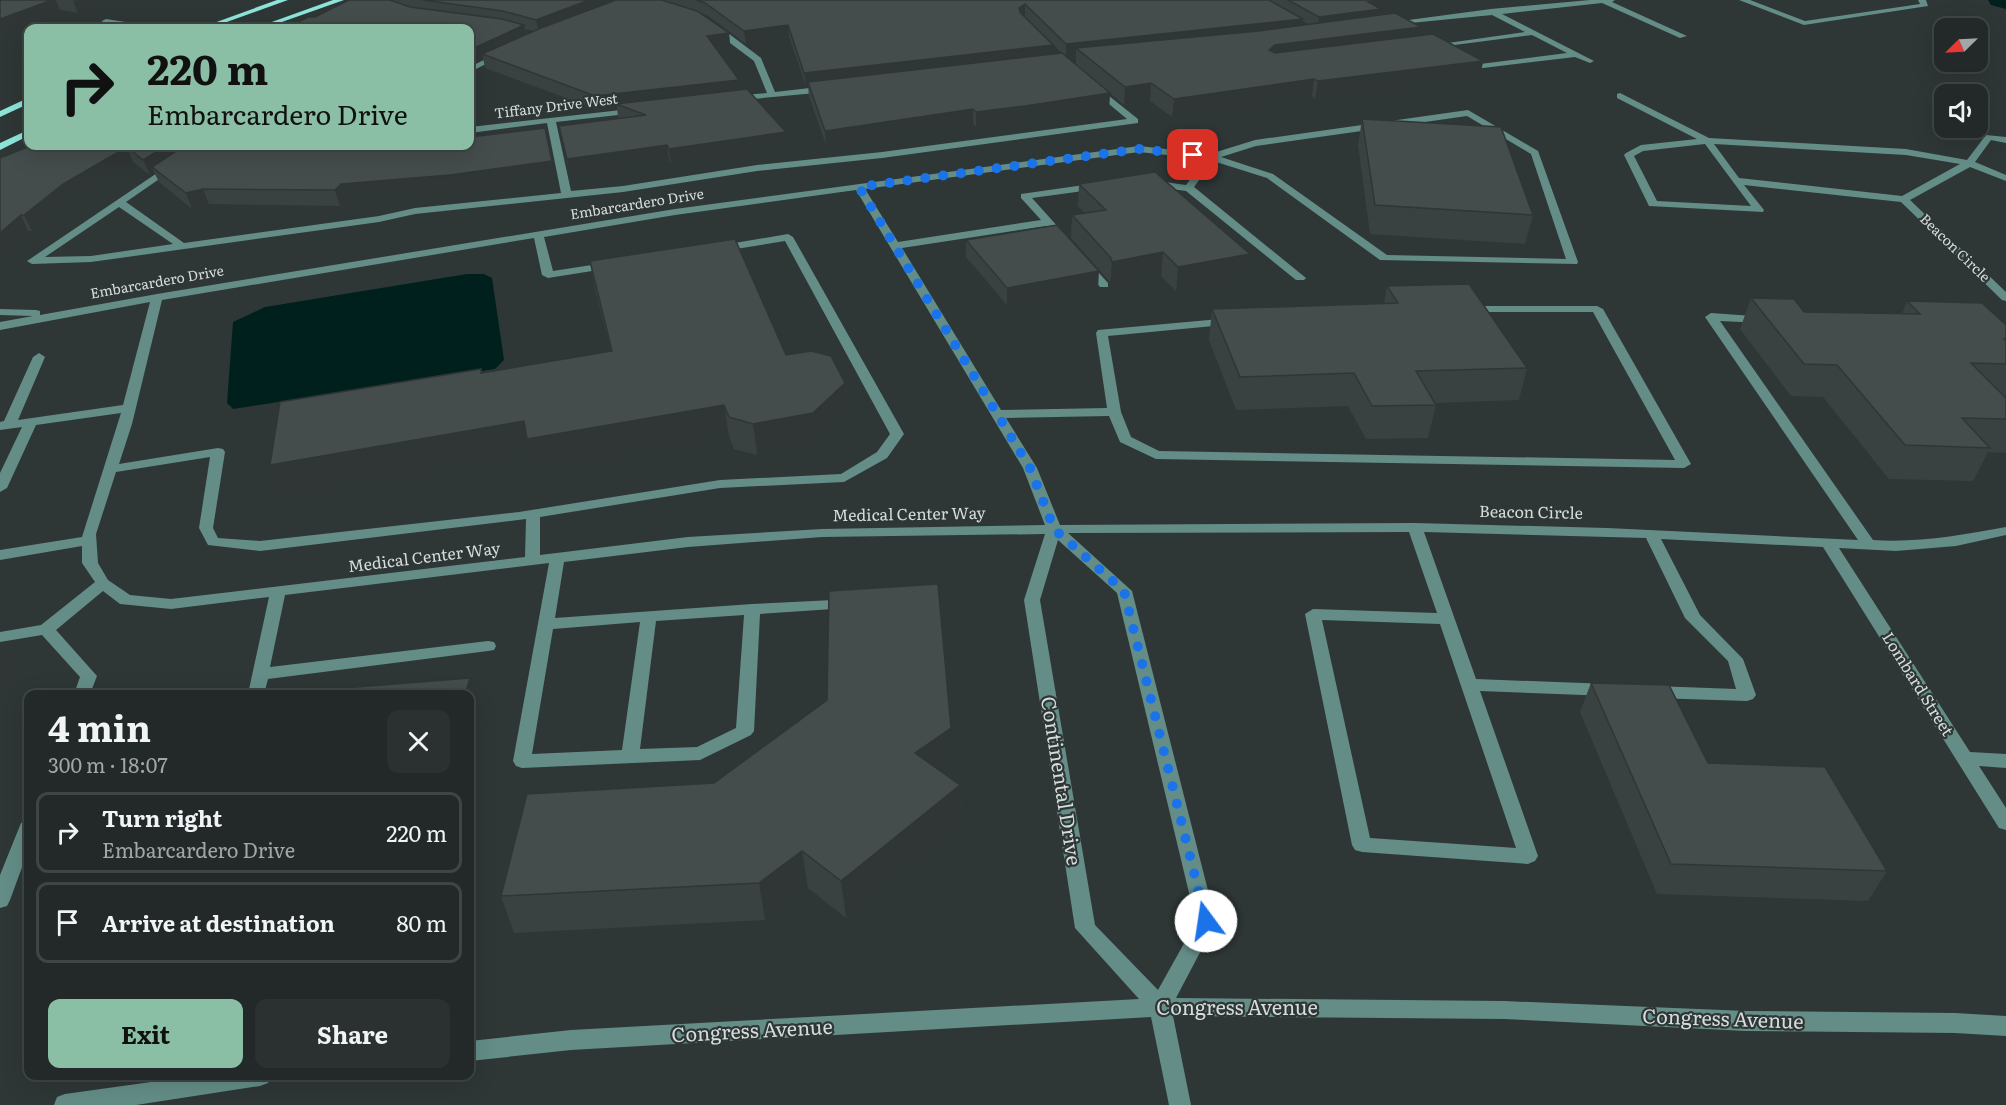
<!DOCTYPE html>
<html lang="en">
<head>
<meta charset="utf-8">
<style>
  body { margin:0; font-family:Literata,serif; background:#2a3130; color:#f1f3f6; height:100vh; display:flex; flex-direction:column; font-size:22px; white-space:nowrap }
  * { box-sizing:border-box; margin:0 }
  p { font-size:20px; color:#a2a6a8 }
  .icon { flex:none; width:33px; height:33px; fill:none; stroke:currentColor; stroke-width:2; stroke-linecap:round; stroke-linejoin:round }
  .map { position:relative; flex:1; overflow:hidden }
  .sheet { position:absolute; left:24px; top:690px; width:450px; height:390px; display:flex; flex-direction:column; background:#222928; border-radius:12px; box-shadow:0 6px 24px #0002,0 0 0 2px #3f4545 }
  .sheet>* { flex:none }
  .hud { position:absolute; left:24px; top:24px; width:450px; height:126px; border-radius:12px; box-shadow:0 6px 24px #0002,0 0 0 2px #3f4545; background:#8abfa5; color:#111; overflow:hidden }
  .needle { width:39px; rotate:246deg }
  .buttons { position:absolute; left:1934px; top:18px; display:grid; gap:12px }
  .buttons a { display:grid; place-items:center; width:54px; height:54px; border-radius:12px; background:#222928; box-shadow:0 6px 24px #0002,0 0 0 2px #3f4545; font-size:30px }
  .pin { position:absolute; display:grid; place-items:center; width:51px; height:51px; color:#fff; margin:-26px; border-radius:12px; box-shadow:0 3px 9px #0006 }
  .me { position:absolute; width:66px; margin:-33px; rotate:346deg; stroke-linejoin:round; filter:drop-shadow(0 0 4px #0008) }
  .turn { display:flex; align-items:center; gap:21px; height:126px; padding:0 24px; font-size:27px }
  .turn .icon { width:78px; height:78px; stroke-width:2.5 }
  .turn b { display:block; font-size:42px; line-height:51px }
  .round { display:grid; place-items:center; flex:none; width:63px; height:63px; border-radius:12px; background:#2a3130 }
  .head { display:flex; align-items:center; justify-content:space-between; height:102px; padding:0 24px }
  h1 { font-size:36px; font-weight:700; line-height:45px }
  .cta { display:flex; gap:12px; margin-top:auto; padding:12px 24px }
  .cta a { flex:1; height:69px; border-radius:12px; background:#8abfa5; color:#111; font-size:24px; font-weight:700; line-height:69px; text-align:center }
  .cta a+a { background:#2a3130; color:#f1f3f6 }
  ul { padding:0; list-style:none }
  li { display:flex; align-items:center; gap:18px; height:81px; margin:0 12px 9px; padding:0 12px; border:3px solid #3f4545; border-radius:12px }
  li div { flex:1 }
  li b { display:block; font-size:22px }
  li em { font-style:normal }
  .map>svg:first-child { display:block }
  .water { fill:#00201d }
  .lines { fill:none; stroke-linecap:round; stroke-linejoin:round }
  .canal { fill:#00201d; fill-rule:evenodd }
  .minor { fill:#648d87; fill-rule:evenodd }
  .major { fill:#8de5d9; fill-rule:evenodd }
  .wall { fill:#3a4241; fill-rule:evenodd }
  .shaded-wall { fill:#303635 }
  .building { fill:#444d4c; stroke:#303635; stroke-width:1.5 }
  .route { stroke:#1a73e8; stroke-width:10; stroke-dasharray:0 18 }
  .labels { text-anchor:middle; stroke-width:4.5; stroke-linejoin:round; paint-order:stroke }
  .far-street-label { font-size:14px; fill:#d6dcdb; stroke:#2e3736 }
  .street-label { font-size:16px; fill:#d6dcdb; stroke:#2e3736 }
  .near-street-label { font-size:20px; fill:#d6dcdb; stroke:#2e3736 }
</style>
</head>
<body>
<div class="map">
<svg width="2006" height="1105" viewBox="0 0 2006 1105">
  <rect width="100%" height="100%" fill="#2e3736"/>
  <polygon class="water" points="467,274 484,274 492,278 504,360 495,369 233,409 227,403 233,322 265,307"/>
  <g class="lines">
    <polygon class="canal" points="1988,0 2006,0 2006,9 1991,5"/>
    <g class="minor">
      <polygon points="1590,0 1615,0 1612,2 1687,36 1680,38 1602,3 1502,14 1594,61 1590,63 1575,57 1483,68 1480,68 1480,64 1567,53 1532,35 1431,48 1427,46 1525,32 1492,15 1390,25 1386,23 1491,9"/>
      <polygon points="1739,0 1750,0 1805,21 1920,4 1918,0 1926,0 1928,6 1804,25"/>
      <polygon points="106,19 145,25 207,25 211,27 140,28 103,23 102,21"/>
      <polygon points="710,24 716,24 761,58 775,92 827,86 831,89 827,92 731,101 731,97 734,96 767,93 754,61 710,28"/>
      <polygon points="499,52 506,54 470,72 470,67"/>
      <path d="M 1094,84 L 1138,119 L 1138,123 L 882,158 L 757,171 L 623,192 L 415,214 L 379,222 L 91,262 L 32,264 L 27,261 L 197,146 L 207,146 L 126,202 L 184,243 L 379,216 L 415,208 L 561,193 L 547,123 L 470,133 L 470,127 L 639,108 L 639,112 L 636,113 L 556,122 L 571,191 L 623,186 L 757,165 L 882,152 L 1127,119 L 1091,89 L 1090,87 ZM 119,207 L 173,244 L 91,256 L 45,257 Z"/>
      <path d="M 1620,93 L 1709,138 L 1906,149 L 1967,160 L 1986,135 L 2006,137 L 2006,143 L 1991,140 L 1975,162 L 2006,175 L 2006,181 L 1970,167 L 1910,200 L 2006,292 L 2006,301 L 2002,300 L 1901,202 L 1744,185 L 1764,210 L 1763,212 L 1649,206 L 1624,155 L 1626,153 L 1641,145 L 1697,139 L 1617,98 L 1617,94 ZM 1705,144 L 1751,206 L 1657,201 L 1634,156 L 1643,151 ZM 1714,144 L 1906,155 L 1960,164 L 1902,196 L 1739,178 Z"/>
      <path d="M 1468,110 L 1538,151 L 1578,262 L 1577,264 L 1380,260 L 1267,178 L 1213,161 L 1194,187 L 1306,278 L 1304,280 L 1296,280 L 1186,191 L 1151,186 L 1146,183 L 1151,180 L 1186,185 L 1205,159 L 1139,152 L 865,189 L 898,242 L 1041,220 L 1021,198 L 1021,194 L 1098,183 L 1103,186 L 1098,189 L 1032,198 L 1068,238 L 1068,242 L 1060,242 L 1046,226 L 902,248 L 1001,410 L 1107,408 L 1096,333 L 1098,330 L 1231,318 L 1237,322 L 1235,324 L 1108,336 L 1121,412 L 1131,437 L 1159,451 L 1675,460 L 1593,312 L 1467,312 L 1461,309 L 1467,306 L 1597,306 L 1603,309 L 1691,464 L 1684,468 L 1156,459 L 1120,442 L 1109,416 L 1006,418 L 1037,468 L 1060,525 L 1415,523 L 1607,528 L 1858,540 L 1705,317 L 1711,313 L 1767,317 L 1769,319 L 1763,323 L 1720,321 L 1873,540 C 1918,543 1962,535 2006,527 L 2006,535 L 1956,546 L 1896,551 L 1839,548 L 1970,752 L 2006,754 L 2006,768 L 1979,766 L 2006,808 L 2006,830 L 1999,828 L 1823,547 L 1661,539 L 1700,615 L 1743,659 L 1756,695 L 1753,699 L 1747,701 L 1654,698 L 1648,696 L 1646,692 L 1648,688 L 1654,686 L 1736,689 L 1728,661 L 1685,618 L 1646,538 L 1424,532 L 1476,679 L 1609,684 L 1615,686 L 1617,690 L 1615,694 L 1609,696 L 1480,691 L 1538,856 L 1535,861 L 1528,864 L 1362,852 L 1355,850 L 1352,845 L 1305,614 L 1313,609 L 1437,613 L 1409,532 L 1068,533 L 1132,591 L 1216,922 L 1176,998 L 1504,1001 L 1746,1011 L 1955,1013 L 2006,1016 L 2006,1036 L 1955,1033 L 1746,1031 L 1504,1019 L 1173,1016 L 1191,1105 L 1169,1105 L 1151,1017 L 571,1050 L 470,1061 L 470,1041 L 571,1030 L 1139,999 L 1075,928 L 1024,600 L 1045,534 L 822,537 L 688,547 L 564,562 L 555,618 L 752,604 L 854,599 L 856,603 L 854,607 L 848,608 L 760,614 L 754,731 L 751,735 L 700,760 L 522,768 L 516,766 L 513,761 L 549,563 L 285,595 L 270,667 L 488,641 L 494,642 L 496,646 L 494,650 L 488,651 L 268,679 L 264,694 L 248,694 L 269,597 L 171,609 L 120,604 L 103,591 L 56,630 L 97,676 L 90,694 L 74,694 L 80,677 L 42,635 L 0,642 L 0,632 L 41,625 L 95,582 L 82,563 L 82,546 L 0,560 L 0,550 L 82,537 L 121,413 L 36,425 L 7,488 L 0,492 L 0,473 L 22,427 L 0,430 L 0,422 L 4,421 L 33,357 L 39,353 L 45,357 L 18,420 L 123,405 L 150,302 L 0,330 L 0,322 L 33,316 L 0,315 L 0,309 L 36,310 L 40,311 L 40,315 L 157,294 L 675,209 L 1139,146 L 1210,154 L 1255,140 ZM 1467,116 L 1531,154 L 1566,259 L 1387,255 L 1273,174 L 1221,157 L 1256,146 ZM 856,190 L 1023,468 L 1045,525 L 822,529 L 688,537 L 540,555 L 540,517 L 720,488 L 844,482 L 887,458 L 904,434 L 793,237 L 788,234 L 717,246 L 712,249 L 717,252 L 785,241 L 890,434 L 877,452 L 841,474 L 720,480 L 519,512 L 260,541 L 218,538 L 213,528 L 225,452 L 223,449 L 218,448 L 119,464 L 132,424 L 162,300 L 534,238 L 542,275 L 548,278 L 611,268 L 616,265 L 611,262 L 553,271 L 544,237 L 675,215 ZM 210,457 L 199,528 L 208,545 L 260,551 L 526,519 L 525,557 L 171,599 L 130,595 L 108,580 L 98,563 L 96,534 L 116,472 ZM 1058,540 L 1117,593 L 1196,922 L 1158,990 L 1095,925 L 1040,600 ZM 744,615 L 736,728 L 697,747 L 640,749 L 656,621 ZM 1322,620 L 1440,624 L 1516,848 L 1370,838 ZM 640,622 L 622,750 L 532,754 L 553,629 Z"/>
      <polygon points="1086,262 1090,263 1108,283 1108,287 1100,287 1082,267 1081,265"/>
      <polygon points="28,821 28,851 10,900 7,906 0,908 0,875 19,828 21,823"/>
      <polygon points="194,1076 271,1076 268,1083 260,1086 136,1105 54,1105 57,1097 65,1094"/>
    </g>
    <g class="major">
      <polygon points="277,0 288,0 210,28 200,28"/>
      <polygon points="333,0 344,0 265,28 255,28"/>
      <polygon points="28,98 28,104 0,117 0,111"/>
      <polygon points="28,130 28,136 0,150 0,143"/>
    </g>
  </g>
  <g class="wall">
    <polygon points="0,0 119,0 78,13 60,10 0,33"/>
    <path d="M 349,0 L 1392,0 L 1390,12 L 1380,13 L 1380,15 L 1419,35 L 1483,61 L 1480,78 L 1315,99 L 1312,96 L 1172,117 L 1150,101 L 1124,105 L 1110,93 L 1109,107 L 1025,120 L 976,127 L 973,123 L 826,145 L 809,96 L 808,86 L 806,86 L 789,37 L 746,44 L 707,15 L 701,13 L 729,33 L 730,46 L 716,48 L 739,80 L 740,90 L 786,132 L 787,147 L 671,164 L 669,160 L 570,175 L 559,126 L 619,118 L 618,118 L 617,108 L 598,110 L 485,68 L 483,58 L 473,63 L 470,61 L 470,28 L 315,17 ZM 1025,17 L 1064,55 L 1052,54 ZM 1302,21 L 1308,24 L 1302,25 ZM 525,29 L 529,30 L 534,31 L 526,35 ZM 1076,56 L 1076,64 L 1066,57 Z"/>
    <polygon points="1362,119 1533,215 1525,244 1370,234 1358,145"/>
    <polygon points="30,146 334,146 332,149 555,177 454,191 346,200 340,206 209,204 192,209 159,182 154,172 150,175 133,162 69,199 32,231 28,231 0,256 0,158"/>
    <polygon points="1079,184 1247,278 1176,291 1161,276 1110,285 1110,282 1071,238 1072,215 1085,213 1078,206"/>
    <polygon points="966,240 1098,288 1007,305 966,257"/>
    <polygon points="590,261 845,383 847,414 816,444 757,455 734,449 729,436 535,470 530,453 282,497 481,369 482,373 611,351 595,289"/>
    <polygon points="1387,286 1527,368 1519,400 1435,403 1436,405 1428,438 1366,439 1348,406 1236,410 1209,340 1212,309 1384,303"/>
    <polygon points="1751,298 1804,312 1902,314 1907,301 2006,325 2006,396 2004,396 2006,398 2006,453 1988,452 1973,481 1889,479 1823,397 1791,396 1740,329"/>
    <polygon points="1591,683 1708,763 1887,871 1868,901 1657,894 1580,712"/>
    <polygon points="952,765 942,772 960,785 961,822 846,918 808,888 765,920 514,933 501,896 714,783"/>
  </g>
  <g class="shaded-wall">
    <polygon points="52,0 56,0 60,10 0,33 0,19"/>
    <polygon points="77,0 119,0 78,13 73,1"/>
    <polygon points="589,0 623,0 539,33 536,20"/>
    <polygon points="1388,0 1392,0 1390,12 1380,13 1379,22 1317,30 1319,17 1368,2"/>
    <polygon points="1025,4 1025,17 1019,20 1019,8"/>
    <polygon points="1303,19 1301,32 1076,48 1076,56 1066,57 1066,44"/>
    <polygon points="524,25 526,38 482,54 483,58 473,63 470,50"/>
    <polygon points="788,25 789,37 746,44 744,31"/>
    <polygon points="1421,27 1418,43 1273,62 1269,50 1275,45"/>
    <polygon points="729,33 730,46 709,49 707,36"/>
    <polygon points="1053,45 1052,58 808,82 808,86 806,86 804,73"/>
    <polygon points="1483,61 1480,78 1315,99 1318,81"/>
    <polygon points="1314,79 1312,96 1172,117 1174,99"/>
    <polygon points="739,80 740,94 616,104 617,108 598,110 595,96"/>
    <polygon points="1151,83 1150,101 1124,105 1125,87"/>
    <polygon points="1110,93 1109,107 1025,120 976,127 976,112"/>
    <polygon points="973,109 973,123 826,145 825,131"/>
    <polygon points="545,128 555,177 454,191 346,200 340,206 335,190 341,184"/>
    <polygon points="786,132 787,147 671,164 669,149"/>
    <polygon points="667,145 669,160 570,175 567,159"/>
    <polygon points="166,146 194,146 152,167 154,172 150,175 143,160"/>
    <polygon points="320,146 334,146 322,165 317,150"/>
    <polygon points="127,147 133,162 69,199 32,231 24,215 63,184"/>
    <polygon points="203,189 209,204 192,209 186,193"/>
    <polygon points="21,215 28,231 0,256 0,233"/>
    <polygon points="1163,252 1161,276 1110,285 1112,262"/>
    <polygon points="1250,254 1247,278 1176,291 1178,267"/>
    <polygon points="1099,271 1098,288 1007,305 1007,288"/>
    <polygon points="845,383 847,414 816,444 757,455 753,424"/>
    <polygon points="724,405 729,436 535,470 530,453 282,497 270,465 524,421"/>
    <polygon points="0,648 13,669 0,703"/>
    <polygon points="470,678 479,707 470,742 470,694 465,694"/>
    <polygon points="951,728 952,765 917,790 915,753"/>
    <polygon points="960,785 961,822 846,918 841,881"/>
    <polygon points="802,851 808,888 765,920 759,883"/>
  </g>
  <g class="building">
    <polygon points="0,0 52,0 0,19"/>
    <polygon points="349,0 390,0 410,7 502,19 524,25 470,50 470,28 287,28 308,17 315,17"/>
    <polygon points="423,0 589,0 536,20 503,11"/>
    <polygon points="616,0 662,0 697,11 729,33 707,36 739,80 595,96 482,54 541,28"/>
    <polygon points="696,0 1269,0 1303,19 1066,44 1025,4 1019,8 1020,12 1053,45 804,73 788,25 744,31 705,3"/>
    <polygon points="1288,0 1388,0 1368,2 1381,9 1319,17"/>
    <polygon points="1395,13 1421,27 1275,45 1269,50 1275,53 1433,34 1483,61 1318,81 1314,79 1174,99 1151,83 1125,87 1076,48 1258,31"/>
    <polygon points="1062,53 1110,93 1025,106 976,112 973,109 825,131 808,82"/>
    <polygon points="747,89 786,132 669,149 667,145 567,159 559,126 646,115 616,104"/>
    <polygon points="1362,119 1501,127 1533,215 1375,205"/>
    <polygon points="545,128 552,161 450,175 341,184 335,190 203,189 186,193 152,167 184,146 320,146 317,150 373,146 470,146 470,137"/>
    <polygon points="30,146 166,146 143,160 127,147 63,184 24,215 21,215 0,233 0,158"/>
    <polygon points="1155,172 1250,254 1178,267 1163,252 1112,262 1111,258 1072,215 1106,210 1079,184"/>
    <polygon points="1057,225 1099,271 1007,288 966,240"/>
    <polygon points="735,239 786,355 811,351 831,356 845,383 813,413 753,424 729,417 724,405 527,439 524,421 270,465 280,402 481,369 481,373 612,351 590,261"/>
    <polygon points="1469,284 1527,368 1416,371 1436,405 1372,406 1354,373 1240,377 1212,309 1398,303 1387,286"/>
    <polygon points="1751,298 1794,299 1804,312 1920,314 1907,301 1982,303 2006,325 2006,339 2004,339 2006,341 2006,364 1971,363 2006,398 2006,419 1962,418 1990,448 1905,445 1837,365 1804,364"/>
    <polygon points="938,584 951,728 915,753 960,785 841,881 802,851 759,883 501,896 527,794 714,783 827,700 829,591"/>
    <polygon points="470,678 465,694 342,694 345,688"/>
    <polygon points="1591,683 1669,685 1708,763 1825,767 1887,871 1671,864"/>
  </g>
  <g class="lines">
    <polyline class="route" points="1193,155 1139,149 859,187 1030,468 1054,529 1124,591 1206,921"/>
  </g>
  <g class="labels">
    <g class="far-street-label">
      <text transform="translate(556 106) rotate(-7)" y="5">Tiffany Drive West</text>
      <text transform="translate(637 204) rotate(-9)" y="5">Embarcardero Drive</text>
      <text transform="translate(1955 248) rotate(44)" y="5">Beacon Circle</text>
      <text transform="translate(157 282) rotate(-10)" y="5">Embarcardero Drive</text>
    </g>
    <g class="street-label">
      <text transform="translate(1531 512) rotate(1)" y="6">Beacon Circle</text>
      <text transform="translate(909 514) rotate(-1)" y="6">Medical Center Way</text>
      <text transform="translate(424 557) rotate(-7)" y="6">Medical Center Way</text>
      <text transform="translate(1918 684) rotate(58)" y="6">Lombard Street</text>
    </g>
    <g class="near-street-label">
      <text transform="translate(1061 781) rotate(81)" y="7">Continental Drive</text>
      <text x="1237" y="1015">Congress Avenue</text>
      <text transform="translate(1723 1019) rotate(2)" y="7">Congress Avenue</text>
      <text transform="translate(752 1031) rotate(-3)" y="7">Congress Avenue</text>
    </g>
  </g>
</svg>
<div class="buttons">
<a><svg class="needle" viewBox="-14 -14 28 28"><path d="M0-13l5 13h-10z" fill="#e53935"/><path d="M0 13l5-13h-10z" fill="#a2a6a8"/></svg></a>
<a><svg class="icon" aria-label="sound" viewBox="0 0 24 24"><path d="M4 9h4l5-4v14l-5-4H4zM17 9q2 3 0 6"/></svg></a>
</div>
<div class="pin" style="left:1193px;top:155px;background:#d93025"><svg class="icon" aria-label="arrive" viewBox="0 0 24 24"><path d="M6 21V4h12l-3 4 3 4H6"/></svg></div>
<svg class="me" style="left:1206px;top:921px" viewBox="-20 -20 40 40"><circle r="19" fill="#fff"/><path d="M0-13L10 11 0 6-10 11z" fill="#1a73e8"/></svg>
<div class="hud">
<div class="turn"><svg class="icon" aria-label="right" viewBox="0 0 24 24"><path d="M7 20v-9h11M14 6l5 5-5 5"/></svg><div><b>220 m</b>Embarcardero Drive</div></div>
</div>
<section class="sheet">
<div class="head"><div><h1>4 min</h1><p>300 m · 18:07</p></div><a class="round"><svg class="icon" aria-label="close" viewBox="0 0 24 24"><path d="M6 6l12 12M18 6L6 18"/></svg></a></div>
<ul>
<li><svg class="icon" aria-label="right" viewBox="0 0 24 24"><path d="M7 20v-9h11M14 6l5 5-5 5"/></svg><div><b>Turn right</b><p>Embarcardero Drive</p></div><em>220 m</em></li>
<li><svg class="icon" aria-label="arrive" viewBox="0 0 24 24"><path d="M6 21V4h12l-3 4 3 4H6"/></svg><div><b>Arrive at destination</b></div><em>80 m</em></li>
</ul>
<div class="cta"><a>Exit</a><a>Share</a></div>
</section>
</div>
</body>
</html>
